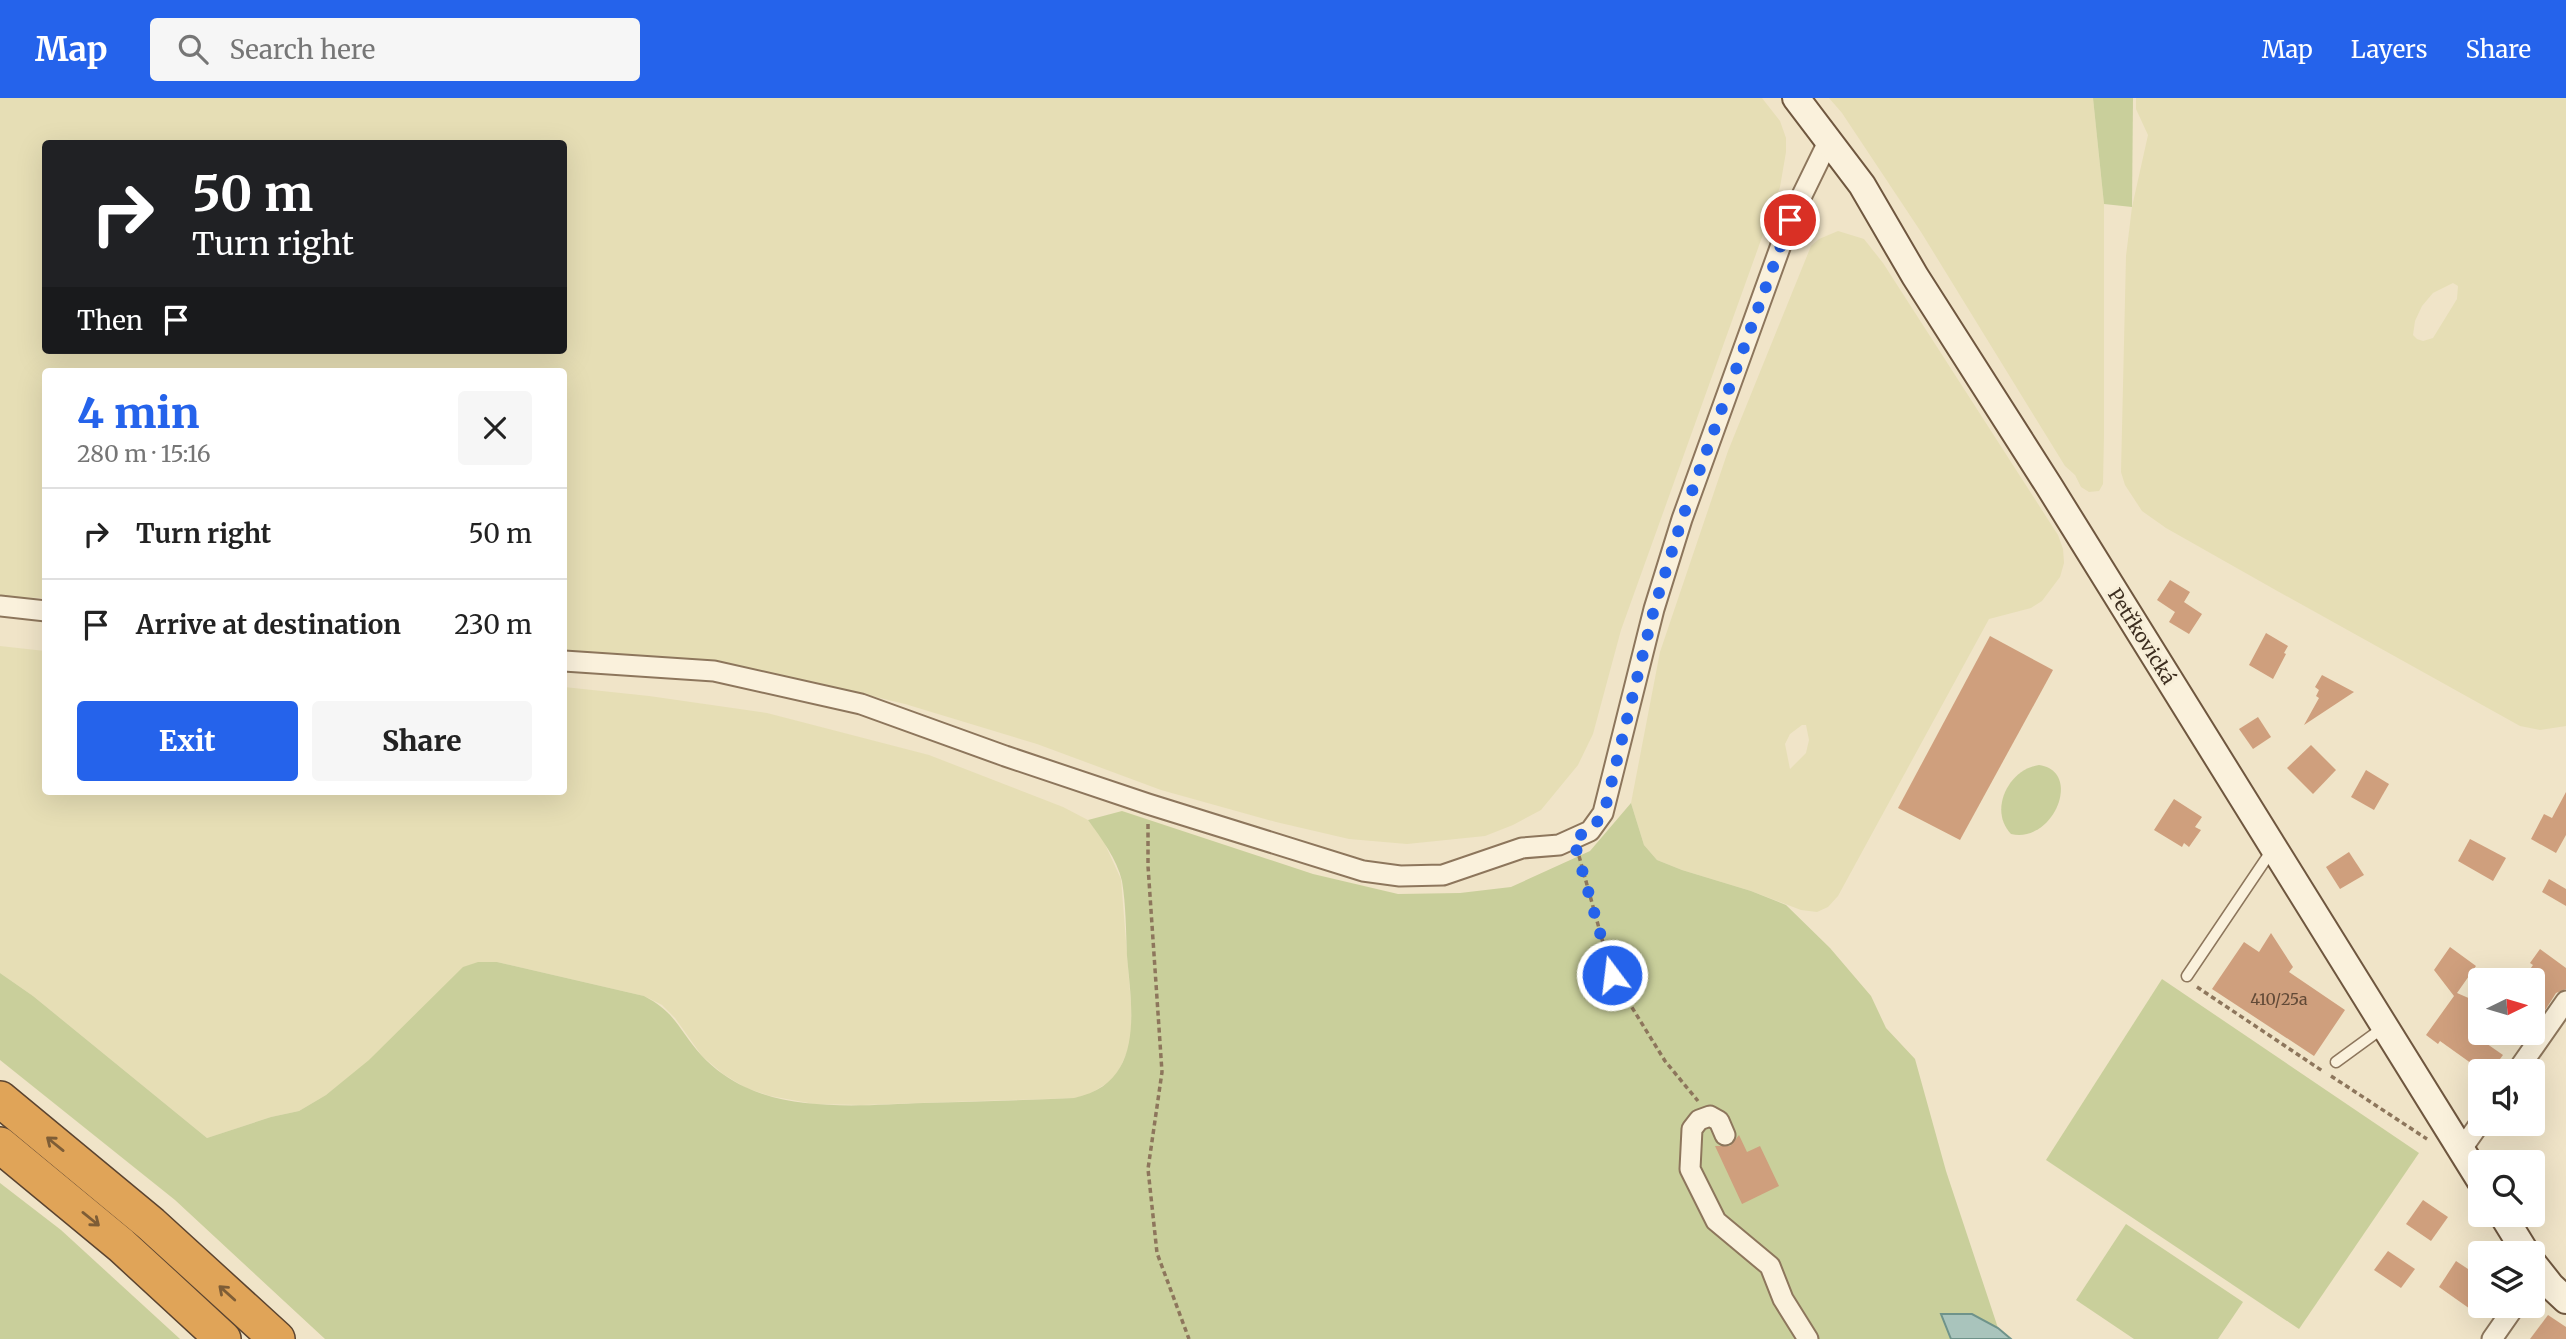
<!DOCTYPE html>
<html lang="en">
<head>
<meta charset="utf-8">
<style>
  body { margin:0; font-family:Merriweather,serif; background:#f6f6f6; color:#222; height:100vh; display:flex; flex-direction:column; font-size:26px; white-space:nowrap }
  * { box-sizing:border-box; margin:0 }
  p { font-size:23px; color:#767676 }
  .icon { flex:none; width:38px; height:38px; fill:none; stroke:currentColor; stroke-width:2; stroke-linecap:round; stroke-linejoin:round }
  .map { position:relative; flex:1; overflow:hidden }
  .details { position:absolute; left:42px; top:270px; width:525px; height:427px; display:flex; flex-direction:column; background:#fff; border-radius:7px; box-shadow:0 7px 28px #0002 }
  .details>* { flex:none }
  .hud { position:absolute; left:42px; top:42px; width:525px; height:214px; border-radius:7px; box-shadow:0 7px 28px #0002; background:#202124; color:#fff; overflow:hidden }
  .needle { width:46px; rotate:85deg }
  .fabs { position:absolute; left:2468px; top:870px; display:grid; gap:14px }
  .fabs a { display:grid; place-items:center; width:77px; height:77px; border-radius:7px; background:#fff; box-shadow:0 7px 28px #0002; font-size:35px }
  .pin { position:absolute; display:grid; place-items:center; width:60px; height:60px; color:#fff; margin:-30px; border:4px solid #fff; border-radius:50%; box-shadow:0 2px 7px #0007 }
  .me { position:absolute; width:77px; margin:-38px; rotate:345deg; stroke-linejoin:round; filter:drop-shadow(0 0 5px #0008) }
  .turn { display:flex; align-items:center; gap:24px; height:147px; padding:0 35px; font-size:32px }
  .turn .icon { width:91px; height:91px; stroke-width:2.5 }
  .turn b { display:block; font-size:49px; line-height:60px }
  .then { display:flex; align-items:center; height:66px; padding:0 35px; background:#0003; gap:14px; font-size:26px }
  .round { display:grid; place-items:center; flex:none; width:74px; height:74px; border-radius:7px; background:#f6f6f6 }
  .headline { display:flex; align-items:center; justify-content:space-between; height:119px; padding:0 35px }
  h1 { font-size:42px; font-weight:800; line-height:52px; color:#2563eb }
  .button { display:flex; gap:14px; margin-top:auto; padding:14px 35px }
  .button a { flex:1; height:80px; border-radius:7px; background:#2563eb; color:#fff; font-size:28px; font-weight:800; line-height:80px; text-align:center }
  .button a+a { background:#f6f6f6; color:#222 }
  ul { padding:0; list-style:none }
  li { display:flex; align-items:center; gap:21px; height:91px; padding:0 35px; border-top:2px solid #e0e0e0 }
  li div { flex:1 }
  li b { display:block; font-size:26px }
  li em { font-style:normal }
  header { display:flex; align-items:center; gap:42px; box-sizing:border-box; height:98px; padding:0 35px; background:#2563eb; color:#fff }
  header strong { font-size:33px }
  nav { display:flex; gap:38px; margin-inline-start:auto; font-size:24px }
  .search { width:490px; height:63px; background:#f6f6f6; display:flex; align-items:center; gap:18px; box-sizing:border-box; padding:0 24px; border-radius:7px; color:#767676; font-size:26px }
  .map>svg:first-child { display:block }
  .farmland { fill:#e6deb5; fill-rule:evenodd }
  .green { fill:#c9cf9b }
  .water { fill:#a9c4bc; stroke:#6f938a; stroke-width:2 }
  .building { fill:#cf9f7d }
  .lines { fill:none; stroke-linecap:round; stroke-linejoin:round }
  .lane-casing { stroke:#8d765c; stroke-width:13 }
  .street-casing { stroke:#8d765c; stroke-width:23 }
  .secondary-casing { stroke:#6f573f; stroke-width:30 }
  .highway-casing { stroke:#5b4430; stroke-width:38 }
  .path { stroke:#8d765c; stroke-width:3.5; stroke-dasharray:5 3.5; stroke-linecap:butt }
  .lane { stroke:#faf1dc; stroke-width:10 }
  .street { stroke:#faf1dc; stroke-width:19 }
  .secondary { stroke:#faf1dc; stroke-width:26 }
  .highway { stroke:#e0a458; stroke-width:35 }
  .oneway { stroke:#7e5d36 }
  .route { stroke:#2563eb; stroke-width:12; stroke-dasharray:0 21.6 }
  .labels { text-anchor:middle; stroke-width:6; stroke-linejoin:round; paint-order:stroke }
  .number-label { font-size:16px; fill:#624a37 }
  .street-label { font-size:19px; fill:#3d2e20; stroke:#f7eed8 }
</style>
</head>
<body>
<header>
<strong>Map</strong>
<div class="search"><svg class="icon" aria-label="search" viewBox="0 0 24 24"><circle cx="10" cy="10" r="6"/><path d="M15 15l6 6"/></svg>Search here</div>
<nav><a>Map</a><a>Layers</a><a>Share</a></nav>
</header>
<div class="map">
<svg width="2566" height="1241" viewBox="0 0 2566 1241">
  <rect width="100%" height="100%" fill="#f0e4c8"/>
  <g class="farmland">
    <path d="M 0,0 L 1762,0 L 1780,23 L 1786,40 L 1786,54 L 1780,89 L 1621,532 L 1593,636 L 1578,667 L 1541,712 L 1513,727 L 1485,738 L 1407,746 L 1349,741 L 1276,724 L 1161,692 L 1037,646 L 905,606 L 813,584 L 713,564 L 564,553 L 564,273 L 46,273 L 45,500 L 0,499 ZM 46,46 L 564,46 L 564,252 L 46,252 Z"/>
    <polygon points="1829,0 2093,0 2104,106 2104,337 2103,386 2099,393 2089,394 2081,389 2075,377 2065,368 1921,134 1842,15"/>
    <path d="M 2136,0 L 2566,0 L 2566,628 L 2540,632 L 2520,628 L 2272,490 L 2166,430 L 2142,413 L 2125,387 L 2121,374 L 2126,158 L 2132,109 L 2148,37 L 2136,11 ZM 2453,185 L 2458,188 L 2457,201 L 2433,240 L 2423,243 L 2417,241 L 2413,237 L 2415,223 L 2422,208 L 2433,195 Z"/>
    <path d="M 1838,133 L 1864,141 L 1883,165 L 2058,437 L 2063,451 L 2064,465 L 2060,479 L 2042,503 L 2031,510 L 1989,521 L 1838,798 L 1828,809 L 1817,814 L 1801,812 L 1751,793 L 1682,772 L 1657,762 L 1644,747 L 1631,705 L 1660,554 L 1728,353 L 1811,148 L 1819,141 ZM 1802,627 L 1806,627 L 1809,642 L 1806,655 L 1790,671 L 1785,646 L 1790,636 Z"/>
    <polygon points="0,548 45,553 46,693 564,693 564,589 649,598 767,615 929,657 1063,709 1088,722 1104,744 1121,781 1131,906 1131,945 1120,970 1112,982 1088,997 1074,1000 862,1007 814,1006 770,998 746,990 723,976 702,958 675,920 662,907 644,898 497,864 326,997 299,1013 271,1019 207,1040 33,898 0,875"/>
  </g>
  <g class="green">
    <polygon points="2093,0 2133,0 2132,109 2104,106"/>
    <path d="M 2039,667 C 2083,673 2054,746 2011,736 C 1988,712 2009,671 2039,667 Z"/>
    <path d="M 1631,705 L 1644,747 L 1657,762 L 1682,772 L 1751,793 L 1786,807 L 1830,850 L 1871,898 L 1886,930 L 1915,961 L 1946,1073 L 1998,1230 L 1972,1216 L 1941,1216 L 1951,1241 L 325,1241 L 175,1102 L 0,962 L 0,875 L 33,898 L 207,1040 L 271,1019 L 299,1013 L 326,997 L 369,962 L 463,869 L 478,864 L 497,864 L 644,898 C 677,915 679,933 702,958 C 714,971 730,982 745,989 C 797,1014 868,1007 924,1005 C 974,1004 1024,1002 1074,1000 C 1145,985 1132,914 1127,858 C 1126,834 1126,807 1122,783 C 1117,761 1101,740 1088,722 L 1122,713 L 1313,776 L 1398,796 L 1460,795 L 1511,789 L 1590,753 Z"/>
    <polygon points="2162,881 2419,1055 2299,1231 2046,1062"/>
    <polygon points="0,1085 61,1132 180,1241 0,1241"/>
    <polygon points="2126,1126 2243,1204 2218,1241 2134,1241 2076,1202"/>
  </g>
  <polygon class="water" points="1941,1216 1972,1216 1998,1230 2011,1241 1951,1241"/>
  <g class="building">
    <polygon points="2170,482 2190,494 2184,504 2202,516 2189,536 2169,524 2175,514 2157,502"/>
    <polygon points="2266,535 2288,548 2284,555 2286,556 2273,581 2249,567"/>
    <polygon points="1990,538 2053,572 1960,742 1898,710"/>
    <polygon points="2322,577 2354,594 2304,627 2319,600 2316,598 2319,592 2315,589"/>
    <polygon points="2258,619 2271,639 2253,651 2239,631"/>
    <polygon points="2311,647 2336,672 2313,696 2287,670"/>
    <polygon points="2366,672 2389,686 2374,712 2351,699"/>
    <polygon points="2566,694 2566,737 2556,755 2531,741 2544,716 2552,720"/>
    <polygon points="2174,701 2202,719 2195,729 2201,732 2189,749 2184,745 2182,749 2154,732"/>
    <polygon points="2470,741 2506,760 2493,783 2458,763"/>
    <polygon points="2349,754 2364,777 2340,791 2326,769"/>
    <polygon points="2549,781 2566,791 2566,808 2542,794"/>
    <polygon points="2271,835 2293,869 2289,874 2345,912 2314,958 2212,891 2244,844 2259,854"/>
    <polygon points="2450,849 2476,868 2457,895 2480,905 2480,941 2503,957 2491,973 2482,973 2440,943 2438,946 2426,937 2454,898 2434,872"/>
    <polygon points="2540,851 2566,870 2566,891 2556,895 2544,914 2532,907 2532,881 2526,877 2533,867 2530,865"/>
    <polygon points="1739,1037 1747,1054 1760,1048 1779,1088 1742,1106 1715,1048 1730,1048"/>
    <polygon points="2423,1102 2448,1119 2431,1143 2406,1126"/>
    <polygon points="2388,1153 2415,1171 2401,1190 2374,1172"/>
    <polygon points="2456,1163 2480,1179 2480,1202 2473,1213 2439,1189"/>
    <polygon points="2548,1217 2566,1229 2566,1241 2530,1241"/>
  </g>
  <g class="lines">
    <g class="lane-casing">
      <g id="lane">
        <polyline points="2187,878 2272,752"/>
        <polyline points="2336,964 2384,929"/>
      </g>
    </g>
    <g class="street-casing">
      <g id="street">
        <polyline points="0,508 46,513"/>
        <polyline points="564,563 714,573 861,606 1005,658 1148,706 1363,773 1400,778 1443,777 1522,750 1559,747 1590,733 1603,715 1654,511 1682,421 1790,122 1829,42"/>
        <polyline points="2517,973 2566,903"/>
        <polyline points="1725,1037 1719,1023 1710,1018 1699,1022 1692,1031 1690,1071 1716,1123 1770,1168 1783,1201 1808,1241"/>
        <polyline points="2461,1052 2480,1025"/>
        <polyline points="2492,1241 2515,1208"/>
      </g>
    </g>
    <g class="secondary-casing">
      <g id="secondary">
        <polyline points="1796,0 1862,87 1915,178 2049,388 2480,1082"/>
        <polyline points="2502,1116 2526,1155"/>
        <polyline points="2532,1164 2551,1188 2566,1202"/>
      </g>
    </g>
    <g class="highway-casing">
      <g id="highway">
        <polyline points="0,1001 151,1126 277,1241"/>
        <polyline points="0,1047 121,1147 223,1241"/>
      </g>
    </g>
    <g class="path">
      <polyline points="1148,726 1148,768 1162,974 1148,1071 1157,1155 1189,1241"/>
      <polyline points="1579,758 1612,877 1665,963 1698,1003"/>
      <polyline points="2197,889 2324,974"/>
      <polyline points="2331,978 2427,1041"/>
    </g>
    <use href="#lane" class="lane"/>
    <use href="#street" class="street"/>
    <use href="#secondary" class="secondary"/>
    <use href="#highway" class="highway"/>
  </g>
  <defs><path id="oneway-shaft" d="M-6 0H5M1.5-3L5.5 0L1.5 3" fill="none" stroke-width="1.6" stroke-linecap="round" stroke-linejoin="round" transform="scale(1.75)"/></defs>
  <g class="oneway">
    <use href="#oneway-shaft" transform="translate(55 1046) rotate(-141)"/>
    <use href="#oneway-shaft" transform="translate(91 1121) rotate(39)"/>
    <use href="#oneway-shaft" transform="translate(227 1195) rotate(-138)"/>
  </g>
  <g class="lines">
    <polyline class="route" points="1612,877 1573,740 1590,733 1604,715 1654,511 1682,421 1790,122"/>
  </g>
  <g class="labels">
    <g class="number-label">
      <text x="2279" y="907">410/25a</text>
    </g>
    <g class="street-label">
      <text transform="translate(2142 538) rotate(58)" y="7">Petřkovická</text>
    </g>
  </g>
</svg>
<div class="fabs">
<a><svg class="needle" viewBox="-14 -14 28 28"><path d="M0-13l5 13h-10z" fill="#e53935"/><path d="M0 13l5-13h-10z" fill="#767676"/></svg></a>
<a><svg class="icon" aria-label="sound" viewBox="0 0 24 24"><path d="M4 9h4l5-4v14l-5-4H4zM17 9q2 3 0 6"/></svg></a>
<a><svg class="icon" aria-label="search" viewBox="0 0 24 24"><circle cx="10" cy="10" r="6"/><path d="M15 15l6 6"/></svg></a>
<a><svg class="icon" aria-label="layers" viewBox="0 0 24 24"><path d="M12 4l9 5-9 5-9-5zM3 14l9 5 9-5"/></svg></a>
</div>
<div class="pin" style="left:1790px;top:122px;background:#d93025"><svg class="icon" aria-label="arrive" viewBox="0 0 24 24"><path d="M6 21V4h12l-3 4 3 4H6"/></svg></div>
<svg class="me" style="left:1612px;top:877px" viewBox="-20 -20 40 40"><circle r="17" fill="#2563eb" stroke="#fff" stroke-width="3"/><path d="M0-11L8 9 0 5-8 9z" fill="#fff"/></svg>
<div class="hud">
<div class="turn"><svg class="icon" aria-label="right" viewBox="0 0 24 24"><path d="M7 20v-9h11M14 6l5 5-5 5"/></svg><div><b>50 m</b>Turn right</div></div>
<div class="then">Then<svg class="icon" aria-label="arrive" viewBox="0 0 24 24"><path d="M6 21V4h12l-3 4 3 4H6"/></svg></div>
</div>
<section class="details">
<div class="headline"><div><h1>4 min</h1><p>280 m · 15:16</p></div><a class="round"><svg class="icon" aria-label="close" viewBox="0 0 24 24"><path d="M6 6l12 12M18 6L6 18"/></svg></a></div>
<ul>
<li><svg class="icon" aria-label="right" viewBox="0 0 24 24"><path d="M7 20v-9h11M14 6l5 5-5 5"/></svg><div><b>Turn right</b></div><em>50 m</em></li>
<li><svg class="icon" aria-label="arrive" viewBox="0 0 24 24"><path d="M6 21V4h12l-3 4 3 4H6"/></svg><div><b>Arrive at destination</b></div><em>230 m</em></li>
</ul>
<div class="button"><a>Exit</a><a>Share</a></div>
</section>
</div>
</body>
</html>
